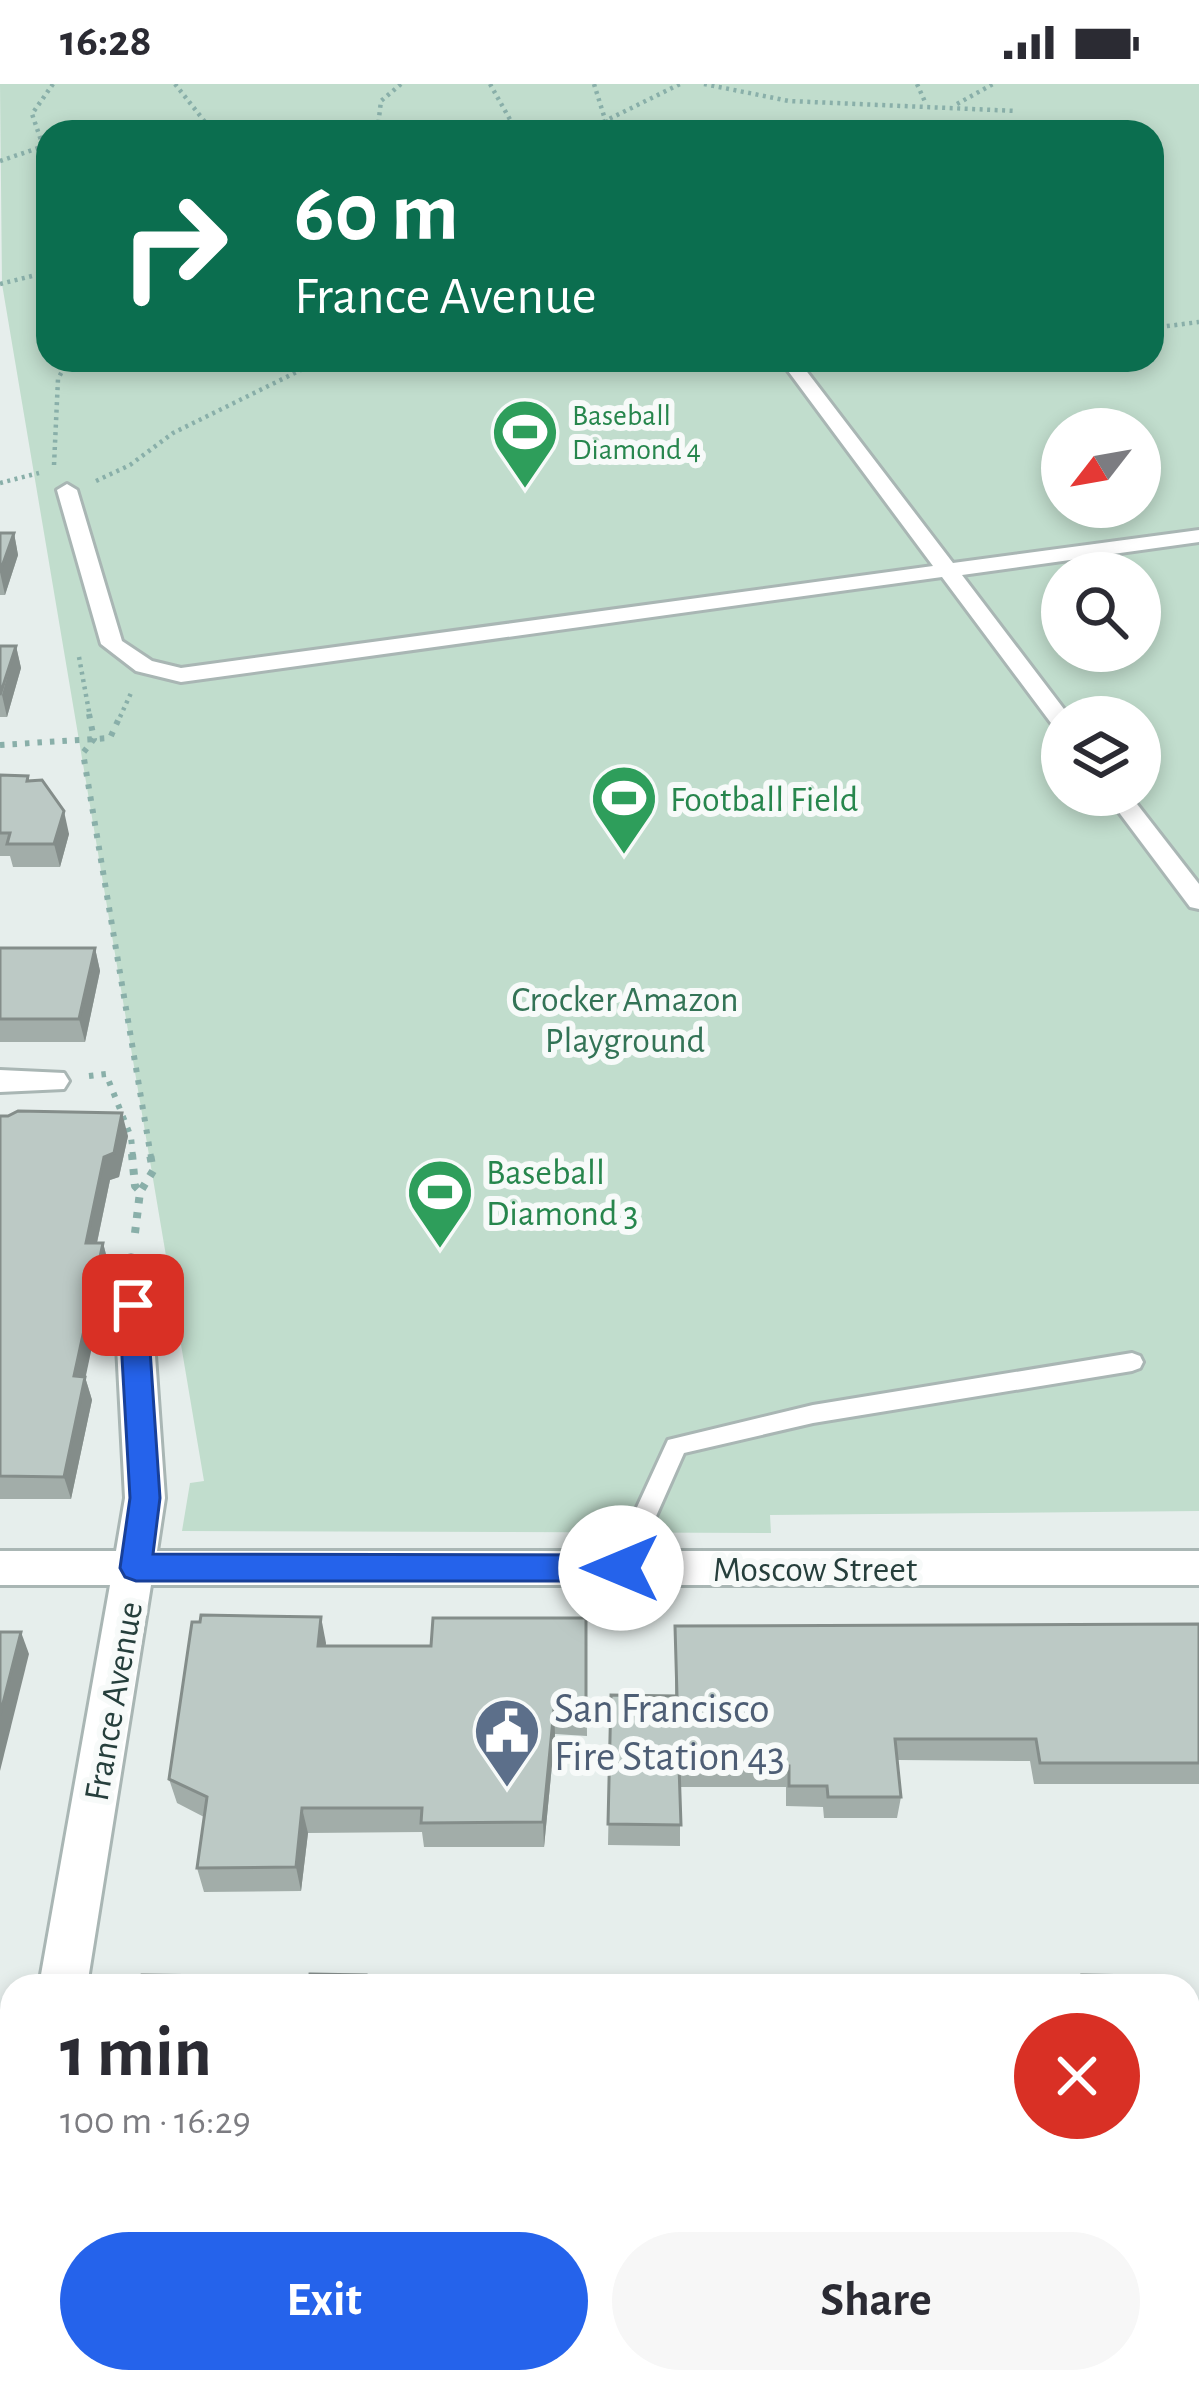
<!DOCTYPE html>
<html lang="en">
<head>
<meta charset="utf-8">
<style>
  body { margin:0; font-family:"Alegreya Sans",sans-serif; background:#f7f7f7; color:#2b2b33; height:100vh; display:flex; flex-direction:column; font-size:45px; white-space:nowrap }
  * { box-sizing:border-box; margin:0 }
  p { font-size:39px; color:#7c7c81 }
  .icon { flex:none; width:66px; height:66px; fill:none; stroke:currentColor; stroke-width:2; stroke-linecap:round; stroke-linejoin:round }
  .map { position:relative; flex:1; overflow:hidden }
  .drawer { position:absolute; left:0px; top:1890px; width:1200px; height:420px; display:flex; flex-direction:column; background:#fff; border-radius:36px 36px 0 0; box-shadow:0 6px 18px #0003 }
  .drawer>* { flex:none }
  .hud { position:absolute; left:36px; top:36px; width:1128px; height:252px; border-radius:36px; box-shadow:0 6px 18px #0003; background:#0b6e4f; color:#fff; overflow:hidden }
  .needle { width:78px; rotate:239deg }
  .fabs { position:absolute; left:1041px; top:324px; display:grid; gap:24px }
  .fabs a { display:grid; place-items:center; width:120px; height:120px; border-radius:50%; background:#fff; box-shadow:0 6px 18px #0003; font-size:60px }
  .pin { position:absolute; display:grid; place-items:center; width:102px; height:102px; color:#fff; margin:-51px; border-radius:24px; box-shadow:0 6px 18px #0006 }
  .me { position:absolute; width:132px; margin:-66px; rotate:270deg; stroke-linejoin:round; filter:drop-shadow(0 0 9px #0008) }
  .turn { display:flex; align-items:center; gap:42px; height:252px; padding:0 60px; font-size:54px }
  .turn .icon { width:156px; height:156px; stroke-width:2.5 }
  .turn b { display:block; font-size:84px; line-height:102px }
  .round { display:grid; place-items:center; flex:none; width:126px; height:126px; border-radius:63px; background:#f7f7f7 }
  .summary { display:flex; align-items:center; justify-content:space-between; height:204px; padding:0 60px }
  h1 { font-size:72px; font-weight:700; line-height:90px }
  .action { display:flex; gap:24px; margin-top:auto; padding:24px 60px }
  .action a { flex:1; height:138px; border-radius:72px; background:#2563eb; color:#fff; font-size:48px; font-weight:700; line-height:138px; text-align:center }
  .action a+a { background:#f7f7f7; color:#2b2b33 }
  .status { display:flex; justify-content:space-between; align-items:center; height:84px; padding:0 60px; background:#fff; direction:ltr }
  .status svg { height:33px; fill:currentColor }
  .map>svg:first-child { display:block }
  .green { fill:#c1ddcd; fill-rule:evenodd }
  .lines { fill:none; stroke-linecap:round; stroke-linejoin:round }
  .service-casing { stroke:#a9b6b4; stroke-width:6 }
  .pedestrian-casing { stroke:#a9b6b4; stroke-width:6 }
  .minor-casing { stroke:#a9b6b4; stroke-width:6 }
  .path-far2 { stroke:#89afa9; stroke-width:4.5; stroke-dasharray:3 4.5; stroke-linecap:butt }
  .path-far1 { stroke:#89afa9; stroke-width:6; stroke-dasharray:4.5 8; stroke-linecap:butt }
  .path { stroke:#89afa9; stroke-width:8; stroke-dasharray:6 9; stroke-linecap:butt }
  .service { fill:#fff; fill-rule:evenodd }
  .pedestrian { fill:#fff; fill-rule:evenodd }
  .minor { fill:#fff; fill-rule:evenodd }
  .wall { fill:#a2ada9 }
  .shaded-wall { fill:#848d8a }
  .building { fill:#bcc9c5; stroke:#848d8a; stroke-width:3 }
  .route { fill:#2563eb; stroke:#184099; stroke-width:3 }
  .labels { text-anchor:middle; stroke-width:12; stroke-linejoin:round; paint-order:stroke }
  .far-leisure-label { font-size:30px; fill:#27864d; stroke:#f7faf9; text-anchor:start }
  .leisure-label { font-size:36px; fill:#27864d; stroke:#f7faf9; text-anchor:start }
  .park-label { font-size:36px; fill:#337356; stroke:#f7faf9 }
  .street-label { font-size:36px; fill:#263f3c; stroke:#f7faf9 }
  .near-service-label { font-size:42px; fill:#4e5e75; stroke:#f7faf9; text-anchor:start }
</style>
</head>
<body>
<div class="status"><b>16:28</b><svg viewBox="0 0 49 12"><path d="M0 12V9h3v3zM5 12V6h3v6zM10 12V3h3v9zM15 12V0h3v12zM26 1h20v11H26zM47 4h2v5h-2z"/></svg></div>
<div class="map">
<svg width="1199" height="2310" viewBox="0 0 1199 2310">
  <rect width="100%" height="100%" fill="#e6eeec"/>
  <path class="green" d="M 0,0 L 1199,0 L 1199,1427 L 770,1431 L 771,1449 L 182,1447 L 190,1399 L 204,1397 L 2,200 ZM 48,48 L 1152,48 L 1152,276 L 48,276 ZM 1062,345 L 1140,345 L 1140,423 L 1062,423 ZM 1062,489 L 1140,489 L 1140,567 L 1062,567 ZM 1062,633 L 1140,633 L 1140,711 L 1062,711 Z"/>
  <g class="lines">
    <g class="service-casing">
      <polygon id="service" points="1132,1269 1140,1272 1143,1278 1140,1284 1132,1287 813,1339 684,1369 630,1491 621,1494 612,1491 609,1484 668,1356 813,1321"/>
    </g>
    <g class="pedestrian-casing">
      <g id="pedestrian">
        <polygon points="780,276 798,276 953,479 1199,446 1199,458 962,491 1070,633 1062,633 1062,645 1054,643 942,493 181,598 136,587 101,560 57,406 67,400 77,406 122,557 152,577 181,584 933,482"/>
        <polygon points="1106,711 1130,711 1199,800 1199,825 1190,823"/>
      </g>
    </g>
    <g class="minor-casing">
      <g id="minor">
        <polygon points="0,986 64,989 69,997 64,1005 0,1008"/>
        <polygon points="131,1172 144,1176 149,1186 165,1414 157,1467 1199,1467 1199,1501 151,1501 87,1902 39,1902 110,1501 0,1501 0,1467 116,1467 125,1414 113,1186 118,1176"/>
        <polygon points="12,2164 12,2281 0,2286 0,2169"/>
        <rect x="1188" y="2235" width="11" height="54"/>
      </g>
    </g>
    <g class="path-far2">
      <polyline points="175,0 213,48"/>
      <polyline points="490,0 517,48"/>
      <polyline points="594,0 609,48"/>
      <polyline points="704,0 789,17 1017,27"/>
      <polyline points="917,0 926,20"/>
      <polyline points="957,20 993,0"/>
      <polyline points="603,38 680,0"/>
      <polyline points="368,48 378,42 381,17 401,0"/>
      <polyline points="43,62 32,30 53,0"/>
      <polyline points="0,77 47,61"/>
      <polyline points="0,200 48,188"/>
      <polyline points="1152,244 1199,238"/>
      <polyline points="54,381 58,295 68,276"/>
      <polyline points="96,397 130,381 173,349 321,276"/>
      <polyline points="0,399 39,389"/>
      <polyline points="79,573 90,633"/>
      <polyline points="120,633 131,609"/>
    </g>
    <g class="path-far1">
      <polyline points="89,630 94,655 83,669 151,1073"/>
      <polyline points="0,661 110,654 121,630"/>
      <polyline points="89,992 106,990 131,1053 133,1073"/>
    </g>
    <g class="path">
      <polyline points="132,1070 135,1102 140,1107"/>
      <polyline points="135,1149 140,1108 153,1087 150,1070"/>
    </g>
    <use href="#service" class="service"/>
    <use href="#pedestrian" class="pedestrian"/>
    <use href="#minor" class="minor"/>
  </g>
  <g class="wall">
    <polygon points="0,449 14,449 18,471 5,511 0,511"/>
    <polygon points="0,562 16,562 21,584 7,633 0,633"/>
    <polygon points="0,691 28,692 29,696 69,750 60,783 13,783 10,772 0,772"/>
    <polygon points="0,864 95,864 100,887 85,958 0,958"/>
    <polygon points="0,1032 128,1052 119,1093 110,1096 97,1159 103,1159 109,1182 85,1293 92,1316 71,1415 0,1415"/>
    <polygon points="586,1534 587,1652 555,1650 544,1763 424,1763 422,1748 308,1749 301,1807 204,1808 197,1784 204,1733 177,1719 169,1695 326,1559 325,1562 431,1562"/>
    <polygon points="1199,1540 1199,1700 1034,1700 1030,1677 897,1676 901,1713 897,1734 824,1734 823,1723 786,1722 786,1703 680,1703 680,1762 608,1761 611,1611 675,1612 675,1542"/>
    <polygon points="1188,1920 1199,1920 1199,2126 1190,2126 1188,2129"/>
  </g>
  <g class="shaded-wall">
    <polygon points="14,449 18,471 5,511 0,488"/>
    <polygon points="16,562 21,584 7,633 2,611"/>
    <polygon points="64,727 69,750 60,783 54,760"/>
    <polygon points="95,864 100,887 85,958 79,935"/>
    <polygon points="122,1029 128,1052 119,1093 110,1096 92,1182 86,1159 104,1073"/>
    <polygon points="103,1159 109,1182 81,1315 74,1292"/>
    <polygon points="85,1293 92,1316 71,1415 64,1393"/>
    <polygon points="321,1533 326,1559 323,1588 318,1562"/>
    <polygon points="21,1548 29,1570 0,1687 0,1631"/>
    <polygon points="554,1625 555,1650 544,1763 543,1738"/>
    <polygon points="302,1724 308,1749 301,1807 296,1783"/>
  </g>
  <g class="building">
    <polygon points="0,449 14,449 0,488"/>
    <polygon points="0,562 16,562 0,611"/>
    <polygon points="0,691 28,692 27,697 42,696 64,727 54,760 7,760 10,749 0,749"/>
    <polygon points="0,864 95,864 79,935 0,935"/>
    <polygon points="18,1027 122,1029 114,1069 104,1073 86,1159 103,1159 74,1292 85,1293 64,1393 0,1392 0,1032 8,1032"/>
    <polygon points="201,1531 321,1533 318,1562 431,1562 433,1534 586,1534 586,1627 554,1625 543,1738 421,1739 422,1724 302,1724 296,1783 197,1784 207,1713 169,1695 192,1538 200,1538"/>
    <polygon points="1199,1540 1199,1679 1040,1679 1036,1655 895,1655 901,1713 828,1713 827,1702 789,1702 789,1682 679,1682 681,1741 608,1740 611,1611 677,1612 675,1542"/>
    <polygon points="0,1548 21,1548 0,1631"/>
    <polygon points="310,1890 366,1891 365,1902 309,1902"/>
    <polygon points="142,1891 222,1892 220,1902 140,1902"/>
    <polygon points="1082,1891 1146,1892 1148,1902 995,1902 994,1897 1083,1899"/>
    <polygon points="1188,1920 1199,1920 1199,2108 1194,2108 1195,2116 1188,2116"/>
  </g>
  <polygon class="route" points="133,1211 147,1221 160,1414 153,1470 621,1471 632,1475 637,1484 632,1494 621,1497 136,1497 125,1493 120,1484 130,1414 119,1221"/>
  <defs>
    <g id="stadium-pin" transform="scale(3.45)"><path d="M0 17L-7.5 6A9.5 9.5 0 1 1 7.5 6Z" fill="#2e9e5b" stroke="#f7faf9"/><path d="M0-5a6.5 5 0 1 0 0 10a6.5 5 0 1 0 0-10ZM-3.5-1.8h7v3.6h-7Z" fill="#fff"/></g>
    <g id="civic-pin" transform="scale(3.45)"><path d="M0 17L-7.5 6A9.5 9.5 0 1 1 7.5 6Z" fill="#5c6f8a" stroke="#f7faf9"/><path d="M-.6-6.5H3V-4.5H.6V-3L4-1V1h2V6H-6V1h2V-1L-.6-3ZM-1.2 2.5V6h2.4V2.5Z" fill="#fff"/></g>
  </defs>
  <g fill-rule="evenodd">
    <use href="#stadium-pin" x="525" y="348"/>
    <use href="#stadium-pin" x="624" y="714"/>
    <use href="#stadium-pin" x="440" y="1108"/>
    <use href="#civic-pin" x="507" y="1647"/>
  </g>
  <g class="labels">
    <g class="far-leisure-label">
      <text x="572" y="341">Baseball<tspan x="572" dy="34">Diamond 4</tspan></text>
    </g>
    <g class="leisure-label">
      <text x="670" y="727">Football Field</text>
      <text x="486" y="1100">Baseball<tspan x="486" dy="41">Diamond 3</tspan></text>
    </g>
    <g class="park-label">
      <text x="625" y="927">Crocker Amazon<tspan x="625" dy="41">Playground</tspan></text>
    </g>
    <g class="street-label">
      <text x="815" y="1497">Moscow Street</text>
      <text transform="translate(112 1617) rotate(-80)" y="13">France Avenue</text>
    </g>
    <g class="near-service-label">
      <text x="554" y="1638">San Francisco<tspan x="554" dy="48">Fire Station 43</tspan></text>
    </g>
  </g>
</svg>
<div class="fabs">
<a><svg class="needle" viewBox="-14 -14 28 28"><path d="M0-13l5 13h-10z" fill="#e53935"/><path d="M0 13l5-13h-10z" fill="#7c7c81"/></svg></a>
<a><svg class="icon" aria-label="search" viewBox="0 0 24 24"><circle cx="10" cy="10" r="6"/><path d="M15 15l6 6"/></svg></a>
<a><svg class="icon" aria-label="layers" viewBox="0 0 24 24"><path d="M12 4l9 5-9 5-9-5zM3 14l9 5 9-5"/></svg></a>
</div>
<div class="pin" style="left:133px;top:1221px;background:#d93025"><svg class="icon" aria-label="arrive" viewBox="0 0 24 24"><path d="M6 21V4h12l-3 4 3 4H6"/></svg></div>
<svg class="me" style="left:621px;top:1484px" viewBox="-20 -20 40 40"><circle r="19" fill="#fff"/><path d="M0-13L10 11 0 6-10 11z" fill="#2563eb"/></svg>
<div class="hud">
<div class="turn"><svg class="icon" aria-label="right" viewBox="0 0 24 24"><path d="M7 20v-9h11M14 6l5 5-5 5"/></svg><div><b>60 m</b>France Avenue</div></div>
</div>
<section class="drawer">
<div class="summary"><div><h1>1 min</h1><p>100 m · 16:29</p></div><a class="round" style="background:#d93025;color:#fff"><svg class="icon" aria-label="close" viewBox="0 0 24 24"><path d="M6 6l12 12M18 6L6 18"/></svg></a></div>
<div class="action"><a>Exit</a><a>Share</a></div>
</section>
</div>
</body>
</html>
